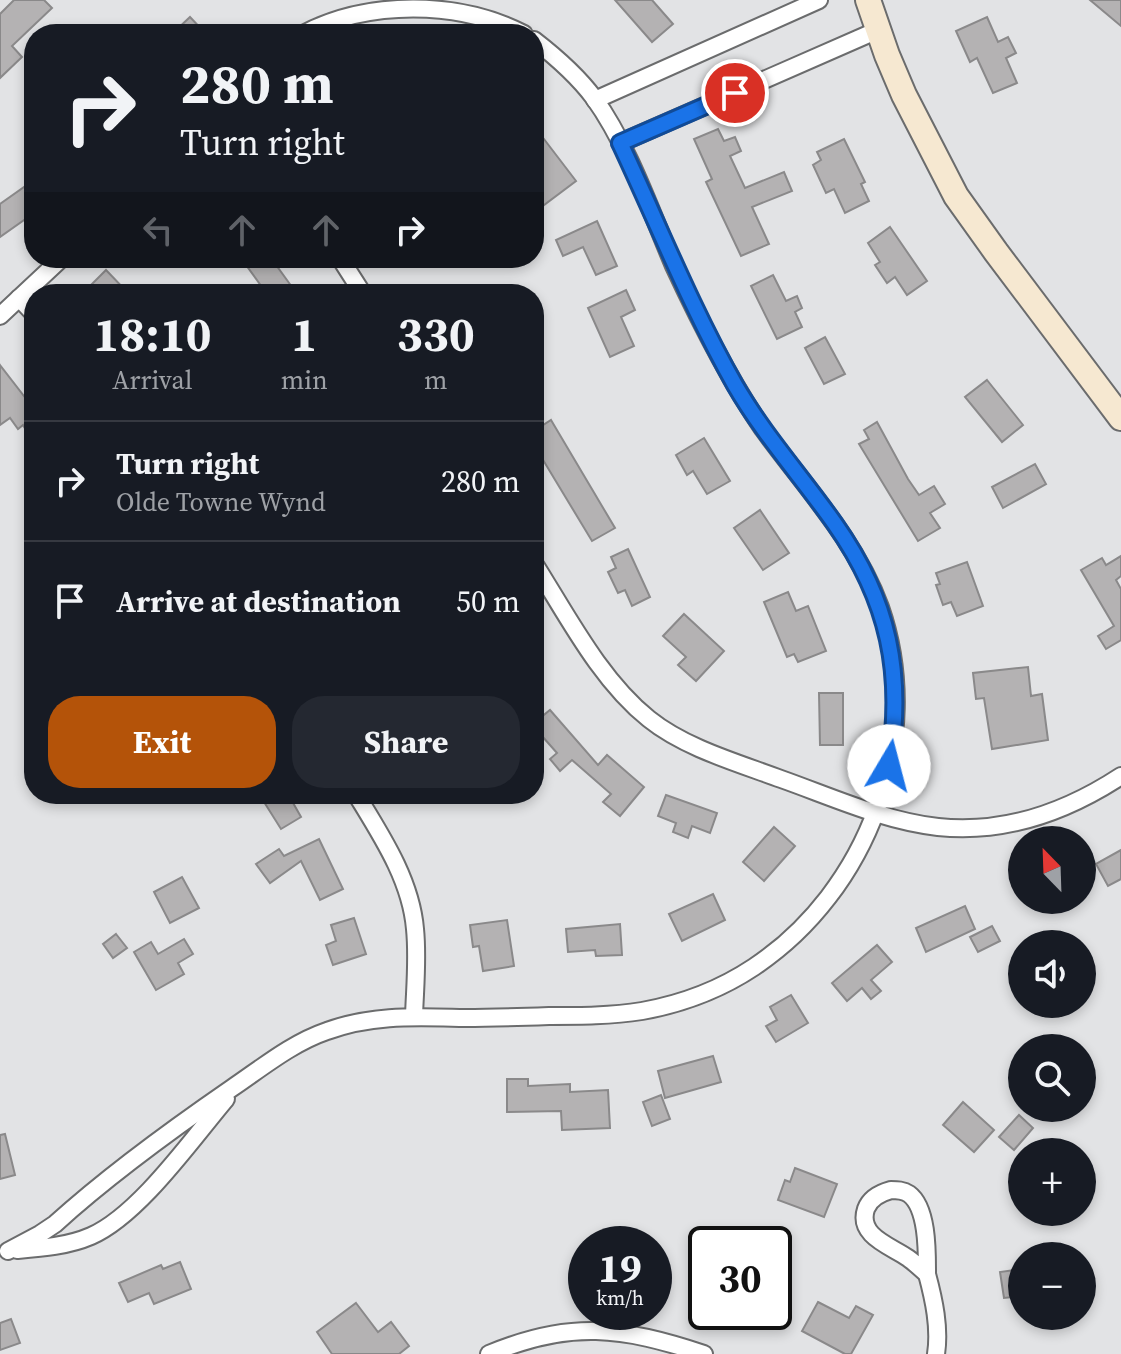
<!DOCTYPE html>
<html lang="en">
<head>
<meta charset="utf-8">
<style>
  body { margin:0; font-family:"Source Serif 4",serif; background:#242831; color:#f1f3f6; height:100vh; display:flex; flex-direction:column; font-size:30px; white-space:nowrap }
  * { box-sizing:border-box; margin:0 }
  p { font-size:26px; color:#9ea1a6 }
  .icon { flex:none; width:44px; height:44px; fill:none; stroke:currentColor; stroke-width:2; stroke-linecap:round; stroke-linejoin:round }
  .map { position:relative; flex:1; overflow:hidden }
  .drawer { position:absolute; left:24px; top:284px; width:520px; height:520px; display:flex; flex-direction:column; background:#171b24; border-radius:32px; box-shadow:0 4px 12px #0003 }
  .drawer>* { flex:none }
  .guide { position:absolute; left:24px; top:24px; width:520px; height:244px; border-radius:32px; box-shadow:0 4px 12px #0003; background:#171b24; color:#f1f3f6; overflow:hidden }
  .needle { width:52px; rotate:337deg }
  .buttons { position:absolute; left:1008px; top:826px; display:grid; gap:16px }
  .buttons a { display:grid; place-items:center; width:88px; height:88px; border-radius:50%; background:#171b24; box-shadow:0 4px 12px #0003; font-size:40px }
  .speed { position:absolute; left:568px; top:1226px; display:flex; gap:16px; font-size:40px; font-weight:700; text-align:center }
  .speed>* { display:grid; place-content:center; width:104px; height:104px; border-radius:50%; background:#171b24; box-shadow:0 4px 12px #0003; line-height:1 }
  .speed small { font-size:20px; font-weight:400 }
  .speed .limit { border:4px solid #111; border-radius:12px; background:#fff; color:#111 }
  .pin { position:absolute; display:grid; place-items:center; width:68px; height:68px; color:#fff; margin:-34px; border:4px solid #fff; border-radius:50%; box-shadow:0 2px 8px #0007 }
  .me { position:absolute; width:88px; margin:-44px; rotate:8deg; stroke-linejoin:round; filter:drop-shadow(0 0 6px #0008) }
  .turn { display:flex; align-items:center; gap:28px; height:168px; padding:0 24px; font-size:36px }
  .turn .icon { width:104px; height:104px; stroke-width:2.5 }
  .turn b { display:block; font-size:56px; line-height:68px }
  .lanes { display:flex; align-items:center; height:76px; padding:0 24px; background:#0003; justify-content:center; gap:40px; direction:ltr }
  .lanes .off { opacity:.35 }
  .eta { display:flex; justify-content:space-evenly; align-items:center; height:136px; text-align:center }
  .eta b { font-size:48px; font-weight:700; line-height:56px }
  .cta { display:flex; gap:16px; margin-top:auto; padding:16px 24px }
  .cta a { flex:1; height:92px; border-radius:32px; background:#b45309; color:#fff; font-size:32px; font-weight:700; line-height:92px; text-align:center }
  .cta a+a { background:#242831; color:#f1f3f6 }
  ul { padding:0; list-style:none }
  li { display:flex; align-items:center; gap:24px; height:120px; padding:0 24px; border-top:2px solid #363941 }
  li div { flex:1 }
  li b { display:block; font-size:30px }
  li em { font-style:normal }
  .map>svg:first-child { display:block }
  .building { fill:#b4b2b3; stroke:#8a898a; stroke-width:2 }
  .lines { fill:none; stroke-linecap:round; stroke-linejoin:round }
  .street-casing { stroke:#6b6c6d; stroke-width:20 }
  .secondary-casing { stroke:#6b6c6d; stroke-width:28 }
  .street { stroke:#fff; stroke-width:16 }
  .secondary { stroke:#f6e8d1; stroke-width:24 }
  .route-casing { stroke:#114b97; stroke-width:20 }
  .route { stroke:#1a73e8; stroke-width:14 }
</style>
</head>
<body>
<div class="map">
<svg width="1121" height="1354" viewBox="0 0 1121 1354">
  <rect width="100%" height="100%" fill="#e2e3e5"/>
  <g class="building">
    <polygon points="14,0 44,0 52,8 12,46 22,57 0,78 0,14"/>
    <polygon points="615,0 652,0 673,24 652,42"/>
    <polygon points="1090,0 1121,0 1121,26"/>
    <polygon points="190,17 206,34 172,34"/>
    <polygon points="987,17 998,42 1008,37 1016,53 1006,58 1017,83 993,93 977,58 970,62 956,31"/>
    <polygon points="534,126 576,181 544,205 534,192"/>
    <polygon points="718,129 724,141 735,137 741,151 730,156 745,188 784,172 792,191 752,207 769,244 741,256 706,182 712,179 694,139"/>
    <polygon points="844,139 865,182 861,184 869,201 845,213 834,189 826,193 813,165 821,160 817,152"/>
    <polygon points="34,180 34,213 0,237 0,204"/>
    <polygon points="597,221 617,266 596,275 583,247 563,256 556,240"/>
    <polygon points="890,227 927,281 907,295 895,277 887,283 875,265 880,262 868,243"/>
    <polygon points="241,258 271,258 297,294 267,294"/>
    <polygon points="106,270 129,294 98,294 90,286"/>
    <polygon points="773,275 786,301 797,296 802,308 795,312 802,327 777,339 751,286"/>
    <polygon points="626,290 635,310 621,317 634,346 610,357 588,308"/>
    <polygon points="825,337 845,374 824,384 805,348"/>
    <polygon points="0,365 34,409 34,444 23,425 18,429 10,418 0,425"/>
    <polygon points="987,380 1023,425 1002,442 965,397"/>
    <polygon points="551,420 615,528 592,541 534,445 534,431"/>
    <polygon points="877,422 908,479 919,495 934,486 945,504 930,513 940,528 918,541 859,444 869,439 864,430"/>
    <polygon points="704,438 730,481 707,494 693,471 687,475 676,455"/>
    <polygon points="1035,464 1046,484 1003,508 992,487"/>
    <polygon points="760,510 789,553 763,570 734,528"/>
    <polygon points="628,549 650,597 632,606 625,590 618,593 608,572 616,568 611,557"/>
    <polygon points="1121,556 1121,576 1116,580 1121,589 1121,640 1106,649 1098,636 1114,626 1081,570 1102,558 1106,565"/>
    <polygon points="967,562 983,606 957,616 951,602 943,605 936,585 940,584 936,573"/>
    <polygon points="788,592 796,611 808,606 826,651 798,662 794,654 787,657 764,602"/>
    <polygon points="684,614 724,651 696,681 678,665 686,657 663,636"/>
    <polygon points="1028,667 1031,696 1042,694 1048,740 992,749 984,698 976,699 973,673"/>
    <polygon points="819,693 843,693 843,745 820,745"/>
    <polygon points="550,710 598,765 607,755 644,787 620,816 603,802 611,794 572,760 560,771 550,759 557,753 534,727 534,723"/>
    <polygon points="259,794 288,794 301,817 281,829"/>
    <polygon points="666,795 717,813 710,833 692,826 688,838 673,832 676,823 658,816"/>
    <polygon points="774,827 795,846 764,881 743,862"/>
    <polygon points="319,839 343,889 320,900 301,861 270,883 256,864 279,849 284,856"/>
    <polygon points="1121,850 1121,879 1108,886 1096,864"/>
    <polygon points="182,877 199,908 170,923 154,892"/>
    <polygon points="713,894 725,920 682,941 669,914"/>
    <polygon points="965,906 975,929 926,952 916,928"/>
    <polygon points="354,918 366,954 333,965 326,945 336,941 331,925"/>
    <polygon points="507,920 514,966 483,971 479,946 473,947 470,925"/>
    <polygon points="620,924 622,955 596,956 595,950 568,952 566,929"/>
    <polygon points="992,926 1000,941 978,952 970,937"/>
    <polygon points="116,934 127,948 113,958 103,944"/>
    <polygon points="184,939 193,954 178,963 184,974 156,990 134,952 151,942 158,954"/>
    <polygon points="877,945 892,962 871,980 881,991 871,999 862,988 847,1001 832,983"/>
    <polygon points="791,995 808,1023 776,1042 766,1026 777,1020 770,1007"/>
    <polygon points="713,1056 721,1082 665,1098 658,1071"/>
    <polygon points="507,1079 528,1079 528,1086 570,1084 570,1092 608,1090 610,1128 562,1130 561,1111 507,1112"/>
    <polygon points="661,1095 670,1119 652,1126 643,1102"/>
    <polygon points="963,1102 994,1130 974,1152 943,1125"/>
    <polygon points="1019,1115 1033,1128 1014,1150 999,1137"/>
    <polygon points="5,1134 15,1175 0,1179 0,1135"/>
    <polygon points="795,1168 837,1184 824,1217 778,1200 785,1180 790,1182"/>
    <polygon points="180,1262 191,1289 154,1304 149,1293 128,1302 119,1283 161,1265 163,1269"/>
    <polygon points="1022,1269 1022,1296 1004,1298 1000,1272"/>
    <polygon points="818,1302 849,1318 856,1306 873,1315 851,1354 845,1354 802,1331"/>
    <polygon points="356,1303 378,1332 391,1322 409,1346 399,1354 332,1354 317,1332"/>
    <polygon points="11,1319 20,1343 0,1350 0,1323"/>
  </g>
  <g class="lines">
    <g class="street-casing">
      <g id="street">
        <path d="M 303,34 C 368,0 458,0 524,34"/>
        <polyline points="595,100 819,0"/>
        <polyline points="620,143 878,30"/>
        <polyline points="340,258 363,294"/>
        <polyline points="19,298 34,314"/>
        <polyline points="0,316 62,258"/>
        <path d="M 534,563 C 567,615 600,680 649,719 C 685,748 738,763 781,779 C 832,797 884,821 938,827 C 1004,834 1066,812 1121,776"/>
        <path d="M 356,794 C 381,835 411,880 415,929 C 418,958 415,987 414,1016"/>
        <path d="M 891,1190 C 897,1190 903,1190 909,1194 C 928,1208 927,1253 927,1274 C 921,1269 915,1263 908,1258 C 891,1246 857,1236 866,1209 C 870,1198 880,1193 891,1190 Z"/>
        <path d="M 17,1250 C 42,1248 68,1246 91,1236 C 139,1215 192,1139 226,1099"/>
        <path d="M 8,1251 L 40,1234 L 55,1224 C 110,1174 171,1130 232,1088 C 263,1067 292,1043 327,1031 C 373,1014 418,1017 465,1018 C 493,1018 521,1017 549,1016 C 580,1016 611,1016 642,1011 C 681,1004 721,989 754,967 C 868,891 926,739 880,607 C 855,539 805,487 763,429 C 728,378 700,322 674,266 C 651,212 628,145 594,98 C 577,75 556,57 534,40"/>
        <path d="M 927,1274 C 934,1300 940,1328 936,1354"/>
        <path d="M 489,1354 C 570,1320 622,1327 704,1354"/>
      </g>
    </g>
    <g class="secondary-casing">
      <polyline id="secondary" points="868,0 887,55 904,95 956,196 996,252 1121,418"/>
    </g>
    <use href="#street" class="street"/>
    <use href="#secondary" class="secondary"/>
  </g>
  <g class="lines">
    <g class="route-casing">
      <path id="route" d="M 735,93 L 620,143 C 658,224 691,307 735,385 C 764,435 802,477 835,524 C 889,601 904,674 889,766"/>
    </g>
    <use href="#route" class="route"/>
  </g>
</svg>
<div class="buttons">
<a><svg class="needle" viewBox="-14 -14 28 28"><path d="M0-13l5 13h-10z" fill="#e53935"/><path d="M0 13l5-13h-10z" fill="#9ea1a6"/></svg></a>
<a><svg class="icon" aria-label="sound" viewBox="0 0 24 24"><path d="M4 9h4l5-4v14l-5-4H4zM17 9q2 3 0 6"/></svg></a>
<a><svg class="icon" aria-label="search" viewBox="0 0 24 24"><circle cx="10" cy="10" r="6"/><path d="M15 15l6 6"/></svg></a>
<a>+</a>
<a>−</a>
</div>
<div class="speed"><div>19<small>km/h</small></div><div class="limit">30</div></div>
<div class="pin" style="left:735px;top:93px;background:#d93025"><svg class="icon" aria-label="arrive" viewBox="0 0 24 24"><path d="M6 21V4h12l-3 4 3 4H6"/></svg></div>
<svg class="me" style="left:889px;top:766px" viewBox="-20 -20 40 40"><circle r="19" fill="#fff"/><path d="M0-13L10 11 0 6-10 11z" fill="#1a73e8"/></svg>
<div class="guide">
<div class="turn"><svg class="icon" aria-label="right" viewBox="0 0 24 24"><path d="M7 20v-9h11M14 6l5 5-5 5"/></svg><div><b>280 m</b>Turn right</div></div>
<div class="lanes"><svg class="icon off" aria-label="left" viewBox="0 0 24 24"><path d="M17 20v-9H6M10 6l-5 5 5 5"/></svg><svg class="icon off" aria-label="ahead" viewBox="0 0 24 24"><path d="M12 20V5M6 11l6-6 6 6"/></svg><svg class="icon off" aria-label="ahead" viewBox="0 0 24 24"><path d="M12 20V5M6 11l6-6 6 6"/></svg><svg class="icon" aria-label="right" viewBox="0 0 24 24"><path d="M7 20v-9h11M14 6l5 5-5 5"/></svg></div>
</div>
<section class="drawer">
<div class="eta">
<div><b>18:10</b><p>Arrival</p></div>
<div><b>1</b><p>min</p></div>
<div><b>330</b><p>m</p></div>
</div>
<ul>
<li><svg class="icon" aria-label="right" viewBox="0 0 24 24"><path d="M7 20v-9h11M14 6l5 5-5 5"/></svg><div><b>Turn right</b><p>Olde Towne Wynd</p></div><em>280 m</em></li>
<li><svg class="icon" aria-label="arrive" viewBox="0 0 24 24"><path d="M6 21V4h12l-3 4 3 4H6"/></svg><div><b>Arrive at destination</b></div><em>50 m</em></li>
</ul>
<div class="cta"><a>Exit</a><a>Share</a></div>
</section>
</div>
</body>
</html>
